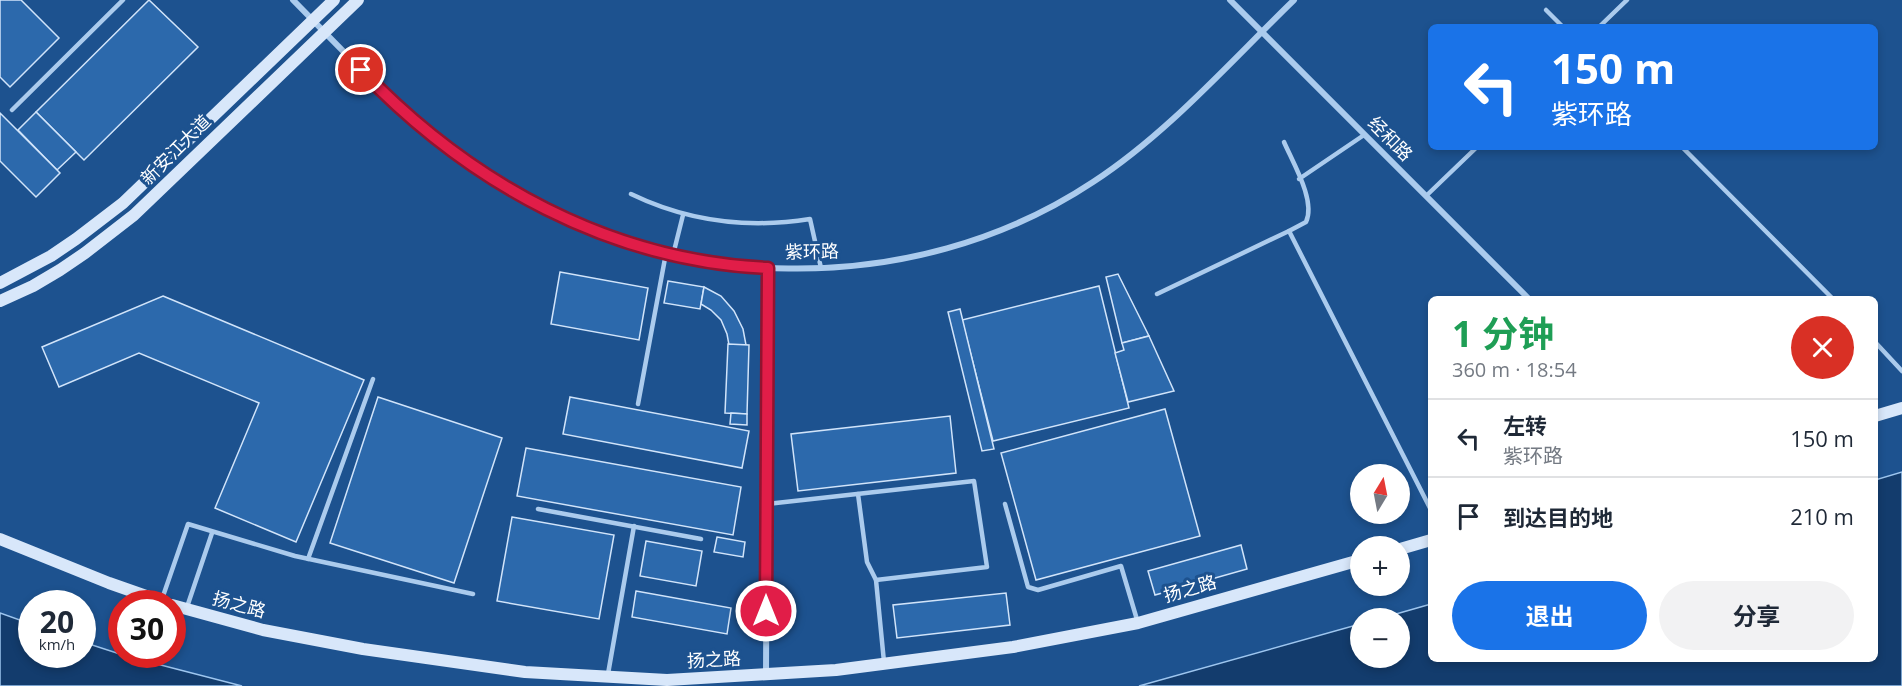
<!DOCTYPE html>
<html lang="zh">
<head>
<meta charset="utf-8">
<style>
  body { margin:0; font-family:"Open Sans","Noto Sans SC",sans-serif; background:#f2f2f3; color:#1f2937; height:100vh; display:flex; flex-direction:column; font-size:22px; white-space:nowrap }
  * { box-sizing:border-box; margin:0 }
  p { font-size:20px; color:#747a83 }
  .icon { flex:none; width:33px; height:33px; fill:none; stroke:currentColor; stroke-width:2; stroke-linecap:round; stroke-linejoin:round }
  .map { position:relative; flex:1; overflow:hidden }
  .drawer { position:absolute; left:1428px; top:296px; width:450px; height:366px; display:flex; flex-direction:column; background:#fff; border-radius:9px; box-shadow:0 3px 9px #0003 }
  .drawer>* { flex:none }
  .guide { position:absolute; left:1428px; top:24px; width:450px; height:126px; border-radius:9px; box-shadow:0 3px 9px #0003; background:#1a73e8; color:#fff; overflow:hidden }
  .needle { width:39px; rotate:10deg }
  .fabs { position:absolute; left:1350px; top:464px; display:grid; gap:12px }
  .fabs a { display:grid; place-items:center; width:60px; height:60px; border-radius:50%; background:#fff; box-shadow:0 3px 9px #0003; font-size:30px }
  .speed { position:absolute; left:18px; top:590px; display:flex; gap:12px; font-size:30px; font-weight:700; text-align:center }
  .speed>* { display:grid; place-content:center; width:78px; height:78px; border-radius:50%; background:#fff; box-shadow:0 3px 9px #0003; line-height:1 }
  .speed small { font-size:15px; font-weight:400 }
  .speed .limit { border:9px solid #d22; background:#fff; color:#111 }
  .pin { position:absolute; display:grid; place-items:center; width:51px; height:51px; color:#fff; margin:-26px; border:3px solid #fff; border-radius:50%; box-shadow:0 2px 6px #0007 }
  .me { position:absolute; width:66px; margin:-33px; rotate:0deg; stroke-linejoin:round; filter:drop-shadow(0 0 4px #0008) }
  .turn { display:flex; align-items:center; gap:21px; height:126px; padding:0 24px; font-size:27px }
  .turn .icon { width:78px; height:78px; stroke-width:2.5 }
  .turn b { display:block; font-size:42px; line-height:51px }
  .round { display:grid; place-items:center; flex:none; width:63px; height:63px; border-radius:32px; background:#f2f2f3 }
  .overview { display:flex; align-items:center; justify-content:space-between; height:102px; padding:0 24px }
  h1 { font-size:36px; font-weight:700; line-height:45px; color:#1e9e55 }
  .button { display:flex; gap:12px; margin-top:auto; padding:12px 24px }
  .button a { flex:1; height:69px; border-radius:36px; background:#1a73e8; color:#fff; font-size:24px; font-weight:700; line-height:69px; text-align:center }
  .button a+a { background:#f2f2f3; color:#1f2937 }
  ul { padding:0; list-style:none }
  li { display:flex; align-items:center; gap:18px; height:78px; padding:0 24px; border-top:2px solid #e0e1e3 }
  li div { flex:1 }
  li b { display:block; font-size:22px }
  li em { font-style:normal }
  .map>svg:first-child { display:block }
  .water { fill:#133c6d; stroke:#9ec6ef; stroke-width:1.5 }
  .building { fill:#2c69ac; stroke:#d1e4fa; stroke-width:1.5 }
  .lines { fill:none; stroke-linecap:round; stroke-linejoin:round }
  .lane { stroke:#abcbed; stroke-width:4.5 }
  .street { stroke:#abcbed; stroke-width:6 }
  .secondary { stroke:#d8e7fa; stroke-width:12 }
  .route-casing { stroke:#92132f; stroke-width:15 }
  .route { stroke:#e11d48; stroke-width:10 }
  .labels { text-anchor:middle; stroke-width:6; stroke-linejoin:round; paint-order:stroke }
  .street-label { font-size:18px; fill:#fff; stroke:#1d528f }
</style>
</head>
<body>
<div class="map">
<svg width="1902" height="686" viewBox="0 0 1902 686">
  <rect width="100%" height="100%" fill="#1d528f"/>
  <g class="water">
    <polygon points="1902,472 1902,686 1139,686 1360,624 1360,657 1400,657 1400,618 1382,618 1431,604 1431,658 1875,658 1875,480"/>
    <polygon points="0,613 31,624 32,654 82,654 83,642 126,656 242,686 0,686"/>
  </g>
  <g class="building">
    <polygon points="0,0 21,0 59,38 10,87 0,77"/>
    <polygon points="149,0 198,47 84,160 36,112"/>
    <polygon points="36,112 76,152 57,170 18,130"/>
    <polygon points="0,113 60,173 36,197 0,161"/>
    <polygon points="560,272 648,288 639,340 551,324"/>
    <polygon points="1118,274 1149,336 1122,343 1106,277"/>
    <polygon points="668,281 704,287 700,309 664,303"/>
    <polygon points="1099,286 1129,408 993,441 962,320"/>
    <polygon points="704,287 721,296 734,311 743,329 746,345 729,345 727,334 721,320 711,310 701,304"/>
    <polygon points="163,296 364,380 296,542 215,508 259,403 139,353 59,387 42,347"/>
    <polygon points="960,309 994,449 982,451 948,312"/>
    <polygon points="1149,336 1174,391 1128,402 1115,353 1124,350 1122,343"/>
    <polygon points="728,344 749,345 747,414 725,413"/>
    <polygon points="378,397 502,438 454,583 330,543"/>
    <polygon points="570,397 749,431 742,468 563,434"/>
    <polygon points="1165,409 1200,536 1036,580 1001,453"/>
    <polygon points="731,413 747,414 747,425 730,424"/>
    <polygon points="950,416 956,473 798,491 791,434"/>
    <polygon points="526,448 741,487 733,535 517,496"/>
    <polygon points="512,517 614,535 599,619 497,601"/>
    <polygon points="717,537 745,542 743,557 714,552"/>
    <polygon points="646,541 702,551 696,586 640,576"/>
    <polygon points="1241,545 1247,569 1155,595 1148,571"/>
    <polygon points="636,591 731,608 727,634 632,617"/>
    <polygon points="1006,593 1010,625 897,638 893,605"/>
  </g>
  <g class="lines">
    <g class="lane">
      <polyline points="1546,10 1563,27"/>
      <polyline points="1599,27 1627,0"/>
      <polyline points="12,110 123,0"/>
      <path d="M 1284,142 C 1293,163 1316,201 1306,222 L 1289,231"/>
      <polyline points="1682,147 1832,298"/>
      <polyline points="1299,179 1364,135"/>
      <path d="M 631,194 C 689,222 747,229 810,219 L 821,268"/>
      <polyline points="1426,196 1477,147"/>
      <polyline points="673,255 683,215"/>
      <polyline points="1157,294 1289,231 1431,510"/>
      <polyline points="1875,342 1902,371"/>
      <polyline points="638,404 666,253"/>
      <polyline points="858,494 867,562 876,580 884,662"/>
      <polyline points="767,504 974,481 987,567 876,580"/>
      <polyline points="1005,504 1028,587 1038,590 1121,566 1138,623"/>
      <polyline points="538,509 701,539"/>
      <polyline points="308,559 373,379"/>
      <polyline points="162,599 188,524 295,556 473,594"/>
      <polyline points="187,607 212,533"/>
      <polyline points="608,674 634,526"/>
    </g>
    <g class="street">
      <path d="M 293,0 C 354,62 412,126 485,175 C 664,295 912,302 1093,182 C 1168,133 1230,62 1294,0"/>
      <polyline points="1230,0 1528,298"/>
      <polyline points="766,675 768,268"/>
    </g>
    <g class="secondary">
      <polyline points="0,283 51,256 76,239 123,203 334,0"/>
      <polyline points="0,301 33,286 60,270 85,253 134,215 358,0"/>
      <polyline points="1875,416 1902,408"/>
      <polyline points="0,539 109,583 166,603"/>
      <polyline points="1400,549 1431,540"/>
      <polyline points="172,605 263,630 363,649 525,672 667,680 836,670 1013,647 1138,623 1360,560"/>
    </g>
  </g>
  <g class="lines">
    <g class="route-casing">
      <path id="route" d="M 361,70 C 469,183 610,261 768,268 L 766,611"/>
    </g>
    <use href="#route" class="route"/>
  </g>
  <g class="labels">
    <g class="street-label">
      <text transform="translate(1390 139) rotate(45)" y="6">经和路</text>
      <text transform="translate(176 150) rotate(-45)" y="6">新安江大道</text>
      <text transform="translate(812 252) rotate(-1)" y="6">紫环路</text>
      <text transform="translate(1190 589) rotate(-16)" y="6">扬之路</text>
      <text transform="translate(239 605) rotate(15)" y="6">扬之路</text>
      <text transform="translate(714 660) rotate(-3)" y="6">扬之路</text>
    </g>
  </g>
</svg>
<div class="fabs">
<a><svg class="needle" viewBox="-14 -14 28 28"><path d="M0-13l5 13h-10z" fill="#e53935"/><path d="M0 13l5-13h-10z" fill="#747a83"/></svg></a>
<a>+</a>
<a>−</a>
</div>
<div class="speed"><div>20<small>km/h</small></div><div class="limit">30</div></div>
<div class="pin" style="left:361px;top:70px;background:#d93025"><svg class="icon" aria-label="arrive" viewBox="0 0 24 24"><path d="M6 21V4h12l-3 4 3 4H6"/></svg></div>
<svg class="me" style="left:766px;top:611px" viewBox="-20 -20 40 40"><circle r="17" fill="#e11d48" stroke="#fff" stroke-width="3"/><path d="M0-11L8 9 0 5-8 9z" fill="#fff"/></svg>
<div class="guide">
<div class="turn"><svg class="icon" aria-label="left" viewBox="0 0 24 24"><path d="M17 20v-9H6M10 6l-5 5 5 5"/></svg><div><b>150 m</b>紫环路</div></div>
</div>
<section class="drawer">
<div class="overview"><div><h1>1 分钟</h1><p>360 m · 18:54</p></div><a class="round" style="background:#d93025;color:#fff"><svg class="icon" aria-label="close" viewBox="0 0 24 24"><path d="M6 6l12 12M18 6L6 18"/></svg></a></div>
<ul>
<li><svg class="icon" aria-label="left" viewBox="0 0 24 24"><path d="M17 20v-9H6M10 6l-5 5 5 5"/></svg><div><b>左转</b><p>紫环路</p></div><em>150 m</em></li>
<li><svg class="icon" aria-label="arrive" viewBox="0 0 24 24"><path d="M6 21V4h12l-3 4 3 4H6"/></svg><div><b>到达目的地</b></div><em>210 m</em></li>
</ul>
<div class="button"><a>退出</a><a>分享</a></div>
</section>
</div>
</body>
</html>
